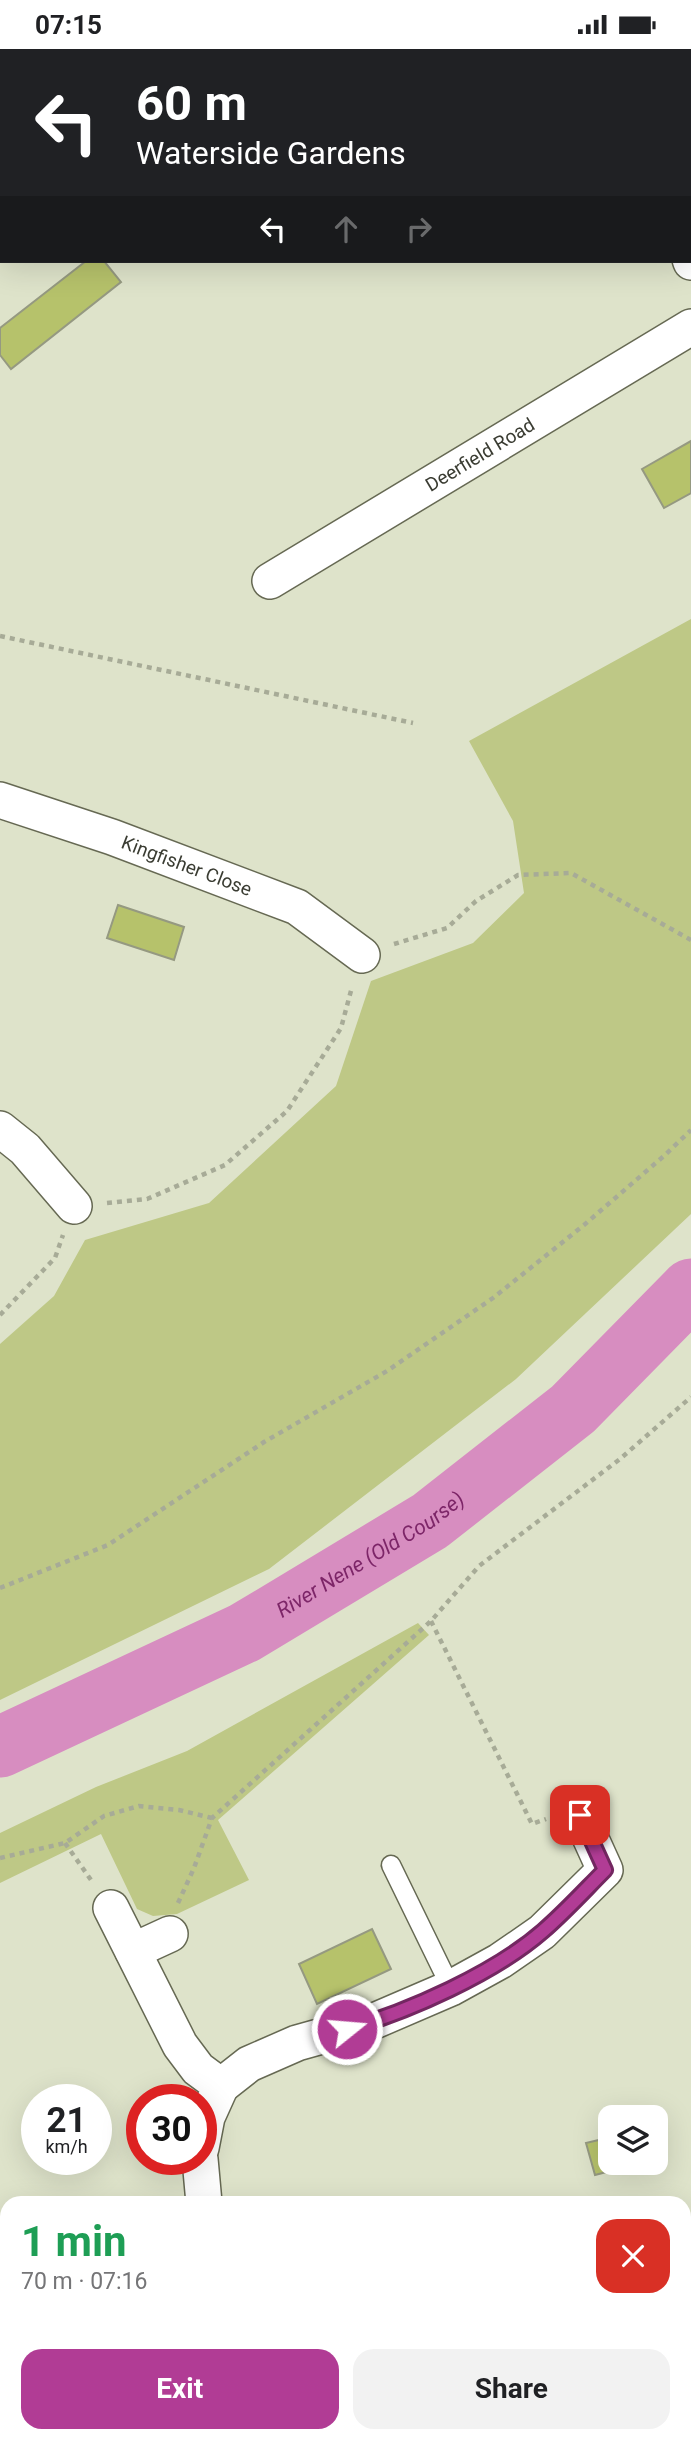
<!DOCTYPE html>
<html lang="en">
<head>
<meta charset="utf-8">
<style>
  body { margin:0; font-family:Roboto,sans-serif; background:#f2f2f2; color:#202124; height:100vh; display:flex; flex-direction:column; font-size:26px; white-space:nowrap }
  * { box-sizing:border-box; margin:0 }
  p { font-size:23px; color:#757577 }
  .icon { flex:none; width:38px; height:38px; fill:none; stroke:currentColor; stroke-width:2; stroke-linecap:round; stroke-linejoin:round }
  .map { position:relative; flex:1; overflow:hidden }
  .sheet { position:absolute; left:0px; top:2147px; width:691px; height:247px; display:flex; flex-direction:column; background:#fff; border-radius:21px 21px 0 0; box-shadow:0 7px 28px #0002 }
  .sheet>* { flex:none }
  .top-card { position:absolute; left:0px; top:0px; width:691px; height:214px; box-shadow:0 7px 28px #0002; background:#202124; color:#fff; overflow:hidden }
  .fabs { position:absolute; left:598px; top:2056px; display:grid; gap:14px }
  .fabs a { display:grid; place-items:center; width:70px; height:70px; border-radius:14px; background:#fff; box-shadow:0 7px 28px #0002; font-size:35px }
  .speed { position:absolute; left:21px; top:2035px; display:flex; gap:14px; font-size:35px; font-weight:700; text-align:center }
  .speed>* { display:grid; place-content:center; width:91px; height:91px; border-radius:50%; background:#fff; box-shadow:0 7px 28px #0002; line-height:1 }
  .speed small { font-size:18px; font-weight:400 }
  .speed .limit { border:10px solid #d22; background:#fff; color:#111 }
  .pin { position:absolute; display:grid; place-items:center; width:60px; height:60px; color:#fff; margin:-30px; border-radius:14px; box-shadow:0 4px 10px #0006 }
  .me { position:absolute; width:77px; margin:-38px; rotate:73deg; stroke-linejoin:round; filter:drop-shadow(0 0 5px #0008) }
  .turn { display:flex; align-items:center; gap:24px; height:147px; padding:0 21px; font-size:32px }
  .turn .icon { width:91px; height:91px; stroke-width:2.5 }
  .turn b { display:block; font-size:49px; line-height:60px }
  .lanes { display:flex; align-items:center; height:66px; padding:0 21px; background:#0003; justify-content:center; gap:35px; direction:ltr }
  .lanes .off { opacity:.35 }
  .round { display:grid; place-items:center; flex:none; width:74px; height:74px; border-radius:21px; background:#f2f2f2 }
  .summary { display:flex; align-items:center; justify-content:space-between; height:119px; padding:0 21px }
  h1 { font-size:42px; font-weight:700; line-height:52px; color:#1e9e55 }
  .primary-button { display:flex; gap:14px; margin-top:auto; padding:14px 21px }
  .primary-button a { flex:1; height:80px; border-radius:21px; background:#b13c95; color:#fff; font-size:28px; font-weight:700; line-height:80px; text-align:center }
  .primary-button a+a { background:#f2f2f2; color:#202124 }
  .status { display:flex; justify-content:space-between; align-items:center; height:49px; padding:0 35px; background:#fff; direction:ltr }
  .status svg { height:19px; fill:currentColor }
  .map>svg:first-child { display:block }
  .green { fill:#bec886 }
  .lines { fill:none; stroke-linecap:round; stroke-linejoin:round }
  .river { stroke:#d78dc0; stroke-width:61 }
  .building { fill:#b6c26b; stroke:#959981; stroke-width:2 }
  .lane-casing { stroke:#666953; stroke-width:21 }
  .street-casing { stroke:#666953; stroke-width:38 }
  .secondary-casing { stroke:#666953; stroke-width:42 }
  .path { stroke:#a7ab97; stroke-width:4.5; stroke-dasharray:5 5; stroke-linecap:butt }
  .lane { stroke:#fff; stroke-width:18 }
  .street { stroke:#fff; stroke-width:35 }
  .secondary { stroke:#fff; stroke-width:38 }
  .route-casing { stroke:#732761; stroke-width:18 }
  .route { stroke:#b13c95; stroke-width:12 }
  .labels { text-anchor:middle; stroke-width:5; stroke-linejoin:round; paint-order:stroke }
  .street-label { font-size:19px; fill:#3a3c32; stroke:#dee3ca }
  .water-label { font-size:21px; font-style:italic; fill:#7d2668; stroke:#dee3ca }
</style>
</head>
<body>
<div class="status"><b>07:15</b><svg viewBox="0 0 49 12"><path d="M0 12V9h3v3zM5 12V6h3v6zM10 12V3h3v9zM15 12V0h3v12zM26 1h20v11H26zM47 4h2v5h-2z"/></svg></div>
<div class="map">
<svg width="691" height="2393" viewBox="0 0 691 2393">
  <rect width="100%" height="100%" fill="#dee3ca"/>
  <g class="green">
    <polygon points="691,570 691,1165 516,1330 269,1520 0,1651 0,1295 54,1247 85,1191 209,1154 336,1037 371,932 473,894 524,844 513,772 469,692"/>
    <polygon points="418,1574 429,1586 218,1771 249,1831 177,1865 153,1867 137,1860 101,1785 0,1834 0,1784 96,1738 187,1702"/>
  </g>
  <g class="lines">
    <path class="river" id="s1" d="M 0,1698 L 244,1584 L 430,1472 L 573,1360 L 691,1240"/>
  </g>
  <g class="building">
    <polygon points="630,0 675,0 676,2 631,2"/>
    <polygon points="690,25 691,28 691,106 690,104"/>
    <polygon points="86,212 104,212 121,233 11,320 0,306 0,279"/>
    <polygon points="691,392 691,444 664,459 642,420"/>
    <polygon points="118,856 184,878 174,911 107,889"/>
    <polygon points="372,1880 391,1920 317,1955 299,1915"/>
    <polygon points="611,2088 611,2114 641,2114 595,2126 586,2094"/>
  </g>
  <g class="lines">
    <g class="lane-casing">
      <polyline id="lane" points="391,1816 451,1939"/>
    </g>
    <g class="street-casing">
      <g id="street">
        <polyline points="80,0 81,2"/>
        <polyline points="570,0 571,2"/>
        <polyline points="246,2 249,0"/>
        <polyline points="0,149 2,148"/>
        <polyline points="690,210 691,213"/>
        <path id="s2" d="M 270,532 L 691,278"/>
        <path id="s3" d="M 0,751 L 112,788 L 297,858 L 362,906"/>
        <polyline points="0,1080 25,1100 74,1157"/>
        <polyline points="111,1859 180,1996 198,2020 221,2037 207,2068 201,2099"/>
        <polyline points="133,1902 170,1885"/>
        <polyline points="221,2037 249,2015 297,1994 372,1973 451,1939 500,1912 542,1883 605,1821 580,1766"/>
        <polyline points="200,2110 204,2154"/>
        <polyline points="413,2387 415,2393"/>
      </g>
    </g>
    <g class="secondary-casing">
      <g id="secondary">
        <polyline points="684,2216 691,2212"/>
        <polyline points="268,2393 287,2387"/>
      </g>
    </g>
    <g class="path">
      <polyline points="0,587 413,674"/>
      <polyline points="394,895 447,879 476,852 518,826 571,824 691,891"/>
      <polyline points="107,1154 147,1150 225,1116 287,1062 341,979 352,938"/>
      <polyline points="0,1266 55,1209 63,1186"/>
      <polyline points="0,1539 108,1496 264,1393 387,1322 493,1249 584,1176 665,1106 691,1081"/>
      <polyline points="431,1572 532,1775 546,1770"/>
      <polyline points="65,1794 91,1831"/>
      <polyline points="0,1809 65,1794 104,1767 139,1757 179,1761 212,1769"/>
      <polyline points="178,1854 194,1819 212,1769 431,1572 479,1517 620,1410 691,1348"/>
    </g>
    <use href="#lane" class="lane"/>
    <use href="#street" class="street"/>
    <use href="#secondary" class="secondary"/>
  </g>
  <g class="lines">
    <g class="route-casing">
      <path id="route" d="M 347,1980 C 408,1963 495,1924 543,1882 C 565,1863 585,1841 605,1821 L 580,1766"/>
    </g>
    <use href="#route" class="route"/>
  </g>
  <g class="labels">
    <g class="street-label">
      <text dy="7" stroke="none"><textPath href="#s2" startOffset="245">Deerfield Road</textPath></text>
      <text dy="7" stroke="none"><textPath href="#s3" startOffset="198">Kingfisher Close</textPath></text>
    </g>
    <g class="water-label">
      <text dy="7" stroke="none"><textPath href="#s1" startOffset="418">River Nene (Old Course)</textPath></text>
    </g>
  </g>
</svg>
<div class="fabs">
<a><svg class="icon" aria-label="layers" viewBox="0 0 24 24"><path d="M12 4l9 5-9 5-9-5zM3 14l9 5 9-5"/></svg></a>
</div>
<div class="speed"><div>21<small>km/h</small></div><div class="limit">30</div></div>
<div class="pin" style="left:580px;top:1766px;background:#d93025"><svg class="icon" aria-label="arrive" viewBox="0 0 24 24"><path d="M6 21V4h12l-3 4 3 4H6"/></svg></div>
<svg class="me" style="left:347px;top:1980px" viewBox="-20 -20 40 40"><circle r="17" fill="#b13c95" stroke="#fff" stroke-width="3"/><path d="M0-11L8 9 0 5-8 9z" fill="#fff"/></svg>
<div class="top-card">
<div class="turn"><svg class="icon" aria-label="left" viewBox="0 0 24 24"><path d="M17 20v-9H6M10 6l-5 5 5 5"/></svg><div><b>60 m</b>Waterside Gardens</div></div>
<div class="lanes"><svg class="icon" aria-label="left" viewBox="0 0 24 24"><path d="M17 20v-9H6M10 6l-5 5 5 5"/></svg><svg class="icon off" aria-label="ahead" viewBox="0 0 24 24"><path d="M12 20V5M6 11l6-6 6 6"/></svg><svg class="icon off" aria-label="right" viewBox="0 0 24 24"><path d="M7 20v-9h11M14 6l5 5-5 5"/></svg></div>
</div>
<section class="sheet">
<div class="summary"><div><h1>1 min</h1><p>70 m · 07:16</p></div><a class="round" style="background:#d93025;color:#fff"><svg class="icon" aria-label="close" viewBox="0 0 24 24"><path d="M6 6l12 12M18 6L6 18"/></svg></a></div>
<div class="primary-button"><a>Exit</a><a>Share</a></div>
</section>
</div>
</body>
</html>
